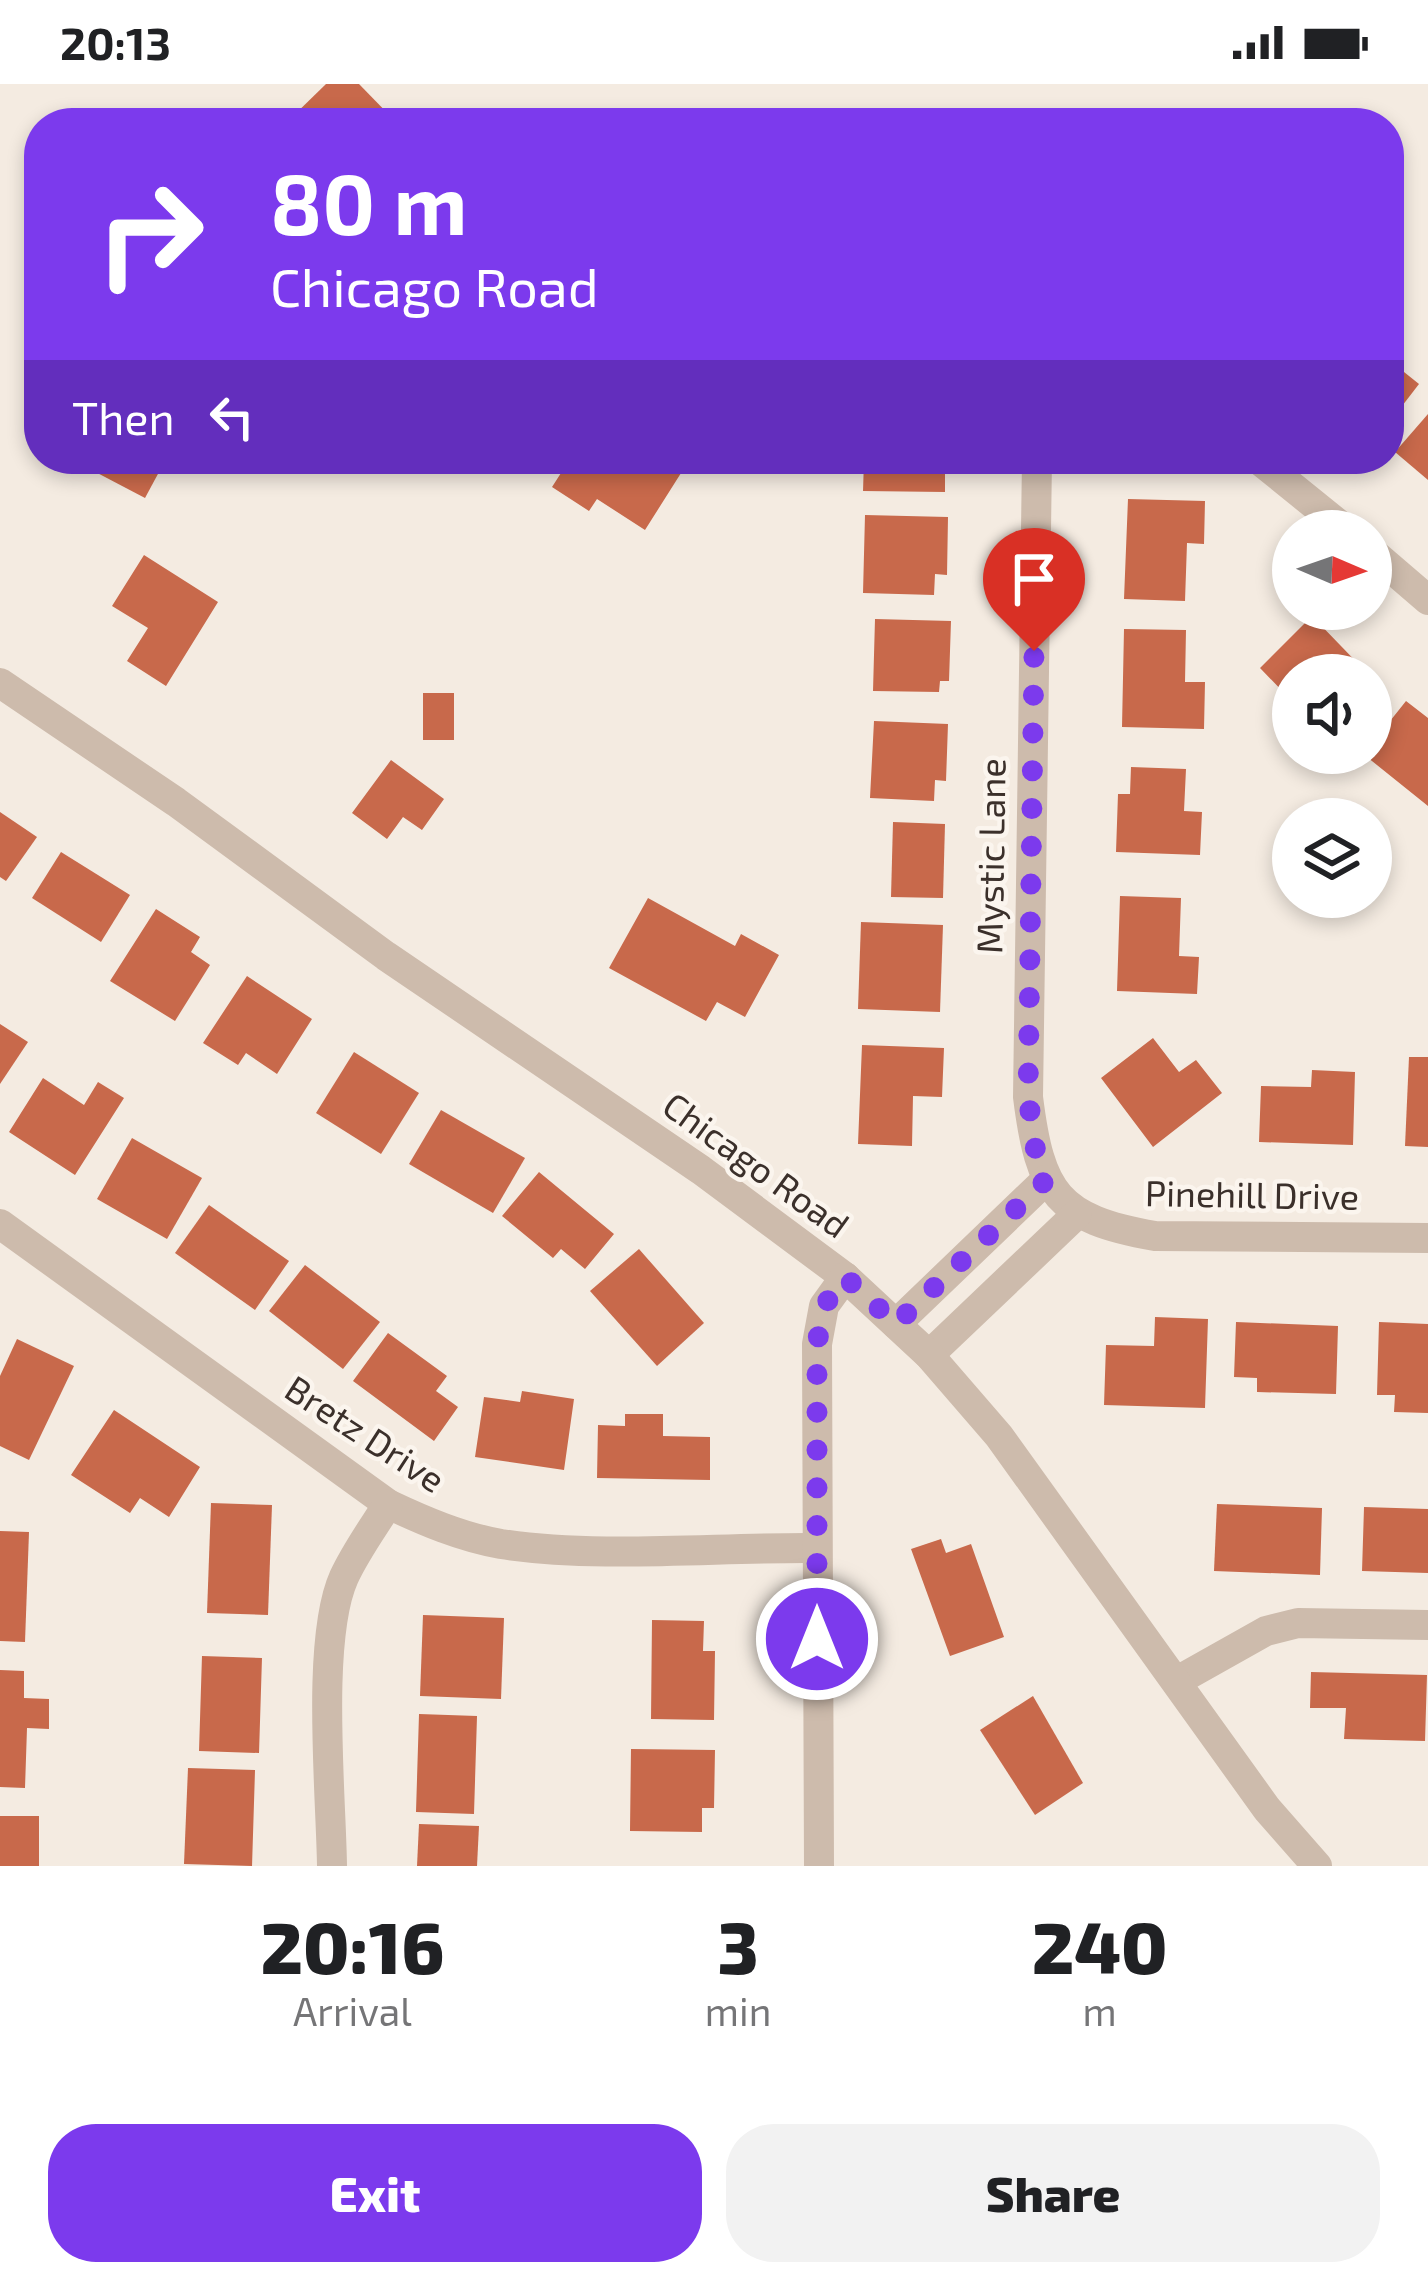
<!DOCTYPE html>
<html lang="en">
<head>
<meta charset="utf-8">
<style>
  body { margin:0; font-family:"Exo 2",sans-serif; background:#f2f2f2; color:#202124; height:100vh; display:flex; flex-direction:column; font-size:45px; white-space:nowrap }
  * { box-sizing:border-box; margin:0 }
  p { font-size:39px; color:#757577 }
  .icon { flex:none; width:66px; height:66px; fill:none; stroke:currentColor; stroke-width:2; stroke-linecap:round; stroke-linejoin:round }
  .map { position:relative; height:1782px; overflow:hidden }
  .panel { display:flex; flex-direction:column; background:#fff; flex:1 }
  .panel>* { flex:none }
  .banner { position:absolute; left:24px; top:24px; width:1380px; height:366px; border-radius:48px; box-shadow:0 6px 18px #0003; background:#7c3aed; color:#fff; overflow:hidden }
  .needle { width:78px; rotate:92deg }
  .tools { position:absolute; left:1272px; top:426px; display:grid; gap:24px }
  .tools a { display:grid; place-items:center; width:120px; height:120px; border-radius:50%; background:#fff; box-shadow:0 6px 18px #0003; font-size:60px }
  .pin { position:absolute; display:grid; place-items:center; width:102px; height:102px; color:#fff; margin:-123px -51px; border-radius:50% 50% 50% 0; rotate:-45deg; box-shadow:0 0 12px #0007 }
  .pin .icon { rotate:45deg }
  .me { position:absolute; width:132px; margin:-66px; rotate:0deg; stroke-linejoin:round; filter:drop-shadow(0 0 9px #0008) }
  .turn { display:flex; align-items:center; gap:42px; height:252px; padding:0 48px; font-size:54px }
  .turn .icon { width:156px; height:156px; stroke-width:2.5 }
  .turn b { display:block; font-size:84px; line-height:102px }
  .then { display:flex; align-items:center; height:114px; padding:0 48px; background:#0003; gap:24px; font-size:45px }
  .eta { display:flex; justify-content:space-evenly; align-items:center; height:204px; text-align:center }
  .eta b { font-size:72px; font-weight:800; line-height:84px }
  .button { display:flex; gap:24px; margin-top:auto; padding:24px 48px }
  .button a { flex:1; height:138px; border-radius:48px; background:#7c3aed; color:#fff; font-size:48px; font-weight:800; line-height:138px; text-align:center }
  .button a+a { background:#f2f2f2; color:#202124 }
  .status { display:flex; justify-content:space-between; align-items:center; height:84px; padding:0 60px; background:#fff; direction:ltr }
  .status svg { height:33px; fill:currentColor }
  .map>svg:first-child { display:block }
  .building { fill:#c8694b }
  .lines { fill:none; stroke-linecap:round; stroke-linejoin:round }
  .minor { stroke:#cdbbac; stroke-width:30 }
  .tertiary { stroke:#cdbbac; stroke-width:30 }
  .route { stroke:#7c3aed; stroke-width:21; stroke-dasharray:0 37.8 }
  .labels { text-anchor:middle; stroke-width:9; stroke-linejoin:round; paint-order:stroke }
  .street-label { font-size:36px; fill:#3b302b; stroke:#fbf5ee }
</style>
</head>
<body>
<div class="status"><b>20:13</b><svg viewBox="0 0 49 12"><path d="M0 12V9h3v3zM5 12V6h3v6zM10 12V3h3v9zM15 12V0h3v12zM26 1h20v11H26zM47 4h2v5h-2z"/></svg></div>
<div class="map">
<svg width="1428" height="1782" viewBox="0 0 1428 1782">
  <rect width="100%" height="100%" fill="#f4ebe1"/>
  <g class="building">
    <polygon points="326,0 359,0 397,39 286,39"/>
    <polygon points="1389,276 1419,300 1389,339"/>
    <polygon points="1428,330 1428,396 1395,368"/>
    <polygon points="87,375 166,375 145,414 84,382"/>
    <polygon points="570,375 683,375 688,378 645,446 597,415 589,427 552,403"/>
    <polygon points="864,375 945,375 945,408 863,407"/>
    <polygon points="1128,415 1205,417 1204,460 1187,459 1185,517 1124,515"/>
    <polygon points="865,431 948,433 947,491 935,490 934,511 863,509"/>
    <polygon points="144,471 218,518 166,602 127,577 148,544 112,522"/>
    <polygon points="1312,532 1369,591 1293,591 1289,614 1260,584"/>
    <polygon points="875,535 951,537 949,597 940,597 939,608 873,607"/>
    <polygon points="1124,545 1186,546 1185,598 1205,598 1204,645 1122,643"/>
    <rect x="423" y="609" width="31" height="47"/>
    <polygon points="1406,617 1428,634 1428,722 1362,669 1371,669 1371,661"/>
    <polygon points="874,637 948,640 946,697 935,696 934,717 870,714"/>
    <polygon points="391,676 444,715 422,746 403,733 387,755 352,729"/>
    <polygon points="1131,683 1186,685 1184,727 1202,728 1200,771 1116,768 1118,710 1130,710"/>
    <polygon points="0,728 37,753 6,797 0,793"/>
    <polygon points="893,738 945,740 943,814 891,813"/>
    <polygon points="61,768 130,811 101,858 32,814"/>
    <polygon points="1120,812 1181,814 1179,872 1199,873 1197,910 1117,907"/>
    <polygon points="648,814 735,862 741,850 779,871 745,933 717,918 706,937 609,884"/>
    <polygon points="156,825 200,853 191,868 210,881 175,937 110,897"/>
    <polygon points="861,838 943,841 940,928 858,925"/>
    <polygon points="247,892 312,935 277,990 246,969 238,981 203,959"/>
    <polygon points="0,940 28,958 0,1000"/>
    <polygon points="1153,954 1179,988 1196,976 1222,1009 1153,1063 1101,994"/>
    <polygon points="862,961 944,964 942,1013 913,1012 912,1062 858,1060"/>
    <polygon points="354,968 419,1009 381,1070 316,1029"/>
    <polygon points="1409,973 1428,973 1428,1063 1405,1062"/>
    <polygon points="1312,986 1355,988 1353,1061 1259,1058 1261,1002 1311,1003"/>
    <polygon points="43,994 84,1021 98,998 124,1014 75,1091 9,1048"/>
    <polygon points="441,1026 525,1074 493,1129 409,1080"/>
    <polygon points="132,1054 202,1094 167,1155 97,1115"/>
    <polygon points="539,1088 614,1150 585,1185 561,1165 553,1174 502,1132"/>
    <polygon points="209,1121 289,1177 255,1226 175,1169"/>
    <polygon points="639,1165 704,1239 657,1282 590,1207"/>
    <polygon points="305,1181 380,1238 343,1285 269,1227"/>
    <polygon points="1155,1233 1208,1235 1205,1324 1104,1321 1106,1261 1154,1262"/>
    <polygon points="1236,1238 1338,1242 1336,1310 1257,1308 1257,1294 1234,1293"/>
    <polygon points="1379,1238 1428,1240 1428,1329 1394,1328 1395,1311 1377,1311"/>
    <polygon points="388,1249 447,1292 436,1307 458,1323 434,1357 353,1297"/>
    <polygon points="17,1255 74,1282 29,1376 0,1362 0,1292"/>
    <polygon points="522,1307 574,1315 564,1386 475,1373 484,1313 520,1318"/>
    <polygon points="114,1326 200,1383 169,1433 140,1414 130,1429 71,1391"/>
    <polygon points="625,1330 663,1330 663,1352 710,1353 710,1396 597,1394 598,1341 625,1342"/>
    <polygon points="211,1419 272,1421 268,1531 207,1529"/>
    <polygon points="1217,1420 1322,1424 1320,1491 1214,1487"/>
    <polygon points="1364,1423 1428,1425 1428,1489 1362,1487"/>
    <polygon points="0,1447 29,1448 25,1558 0,1557"/>
    <polygon points="941,1455 946,1469 971,1460 1004,1553 950,1572 911,1465"/>
    <polygon points="423,1531 504,1534 501,1615 420,1612"/>
    <polygon points="652,1536 704,1537 703,1567 715,1567 714,1636 651,1635"/>
    <polygon points="202,1572 262,1574 259,1669 199,1667"/>
    <polygon points="0,1586 24,1587 24,1614 49,1615 49,1645 27,1644 25,1704 0,1703"/>
    <polygon points="1311,1588 1427,1591 1425,1657 1344,1655 1346,1624 1310,1624"/>
    <polygon points="1033,1612 1083,1699 1035,1731 980,1646"/>
    <polygon points="419,1630 477,1632 474,1730 416,1728"/>
    <polygon points="631,1665 715,1666 714,1724 702,1724 702,1748 630,1747"/>
    <polygon points="188,1684 255,1686 252,1782 184,1780"/>
    <rect x="0" y="1732" width="39" height="50"/>
    <polygon points="419,1740 479,1742 477,1782 417,1782"/>
  </g>
  <g class="lines">
    <g class="minor">
      <path d="M 1037,375 L 1028,1013 C 1040,1109 1057,1135 1155,1152 L 1428,1154"/>
      <polyline points="1258,375 1347,447"/>
      <polyline points="1371,467 1428,516"/>
      <path d="M 0,1140 L 388,1420 C 424,1437 461,1453 501,1460 C 600,1475 715,1463 816,1464"/>
      <polyline points="896,1240 1046,1096"/>
      <polyline points="929,1271 1077,1130"/>
      <polyline points="1177,1597 1266,1547 1298,1539 1428,1541"/>
      <path d="M 332,1782 C 331,1710 316,1555 344,1493 C 356,1467 373,1444 388,1420"/>
    </g>
    <g class="tertiary">
      <polyline points="0,599 176,718 386,872 701,1086 845,1193 929,1271 999,1352 1267,1725 1317,1782"/>
      <polyline points="819,1782 817,1260 824,1222 845,1193"/>
    </g>
  </g>
  <g class="lines">
    <polyline class="route" points="817,1555 817,1260 824,1222 845,1193 896,1240 1046,1096 1036,1069 1028,1013 1034,567"/>
  </g>
  <g class="labels">
    <g class="street-label">
      <text transform="translate(991 772) rotate(-89)" y="13">Mystic Lane</text>
      <text transform="translate(756 1081) rotate(36)" y="13">Chicago Road</text>
      <text transform="translate(1252 1111) rotate(1)" y="13">Pinehill Drive</text>
      <text transform="translate(365 1350) rotate(33)" y="13">Bretz Drive</text>
    </g>
  </g>
</svg>
<div class="tools">
<a><svg class="needle" viewBox="-14 -14 28 28"><path d="M0-13l5 13h-10z" fill="#e53935"/><path d="M0 13l5-13h-10z" fill="#757577"/></svg></a>
<a><svg class="icon" aria-label="sound" viewBox="0 0 24 24"><path d="M4 9h4l5-4v14l-5-4H4zM17 9q2 3 0 6"/></svg></a>
<a><svg class="icon" aria-label="layers" viewBox="0 0 24 24"><path d="M12 4l9 5-9 5-9-5zM3 14l9 5 9-5"/></svg></a>
</div>
<div class="pin" style="left:1034px;top:567px;background:#d93025"><svg class="icon" aria-label="arrive" viewBox="0 0 24 24"><path d="M6 21V4h12l-3 4 3 4H6"/></svg></div>
<svg class="me" style="left:817px;top:1555px" viewBox="-20 -20 40 40"><circle r="17" fill="#7c3aed" stroke="#fff" stroke-width="3"/><path d="M0-11L8 9 0 5-8 9z" fill="#fff"/></svg>
<div class="banner">
<div class="turn"><svg class="icon" aria-label="right" viewBox="0 0 24 24"><path d="M7 20v-9h11M14 6l5 5-5 5"/></svg><div><b>80 m</b>Chicago Road</div></div>
<div class="then">Then<svg class="icon" aria-label="left" viewBox="0 0 24 24"><path d="M17 20v-9H6M10 6l-5 5 5 5"/></svg></div>
</div>
</div>
<section class="panel">
<div class="eta">
<div><b>20:16</b><p>Arrival</p></div>
<div><b>3</b><p>min</p></div>
<div><b>240</b><p>m</p></div>
</div>
<div class="button"><a>Exit</a><a>Share</a></div>
</section>
</body>
</html>
